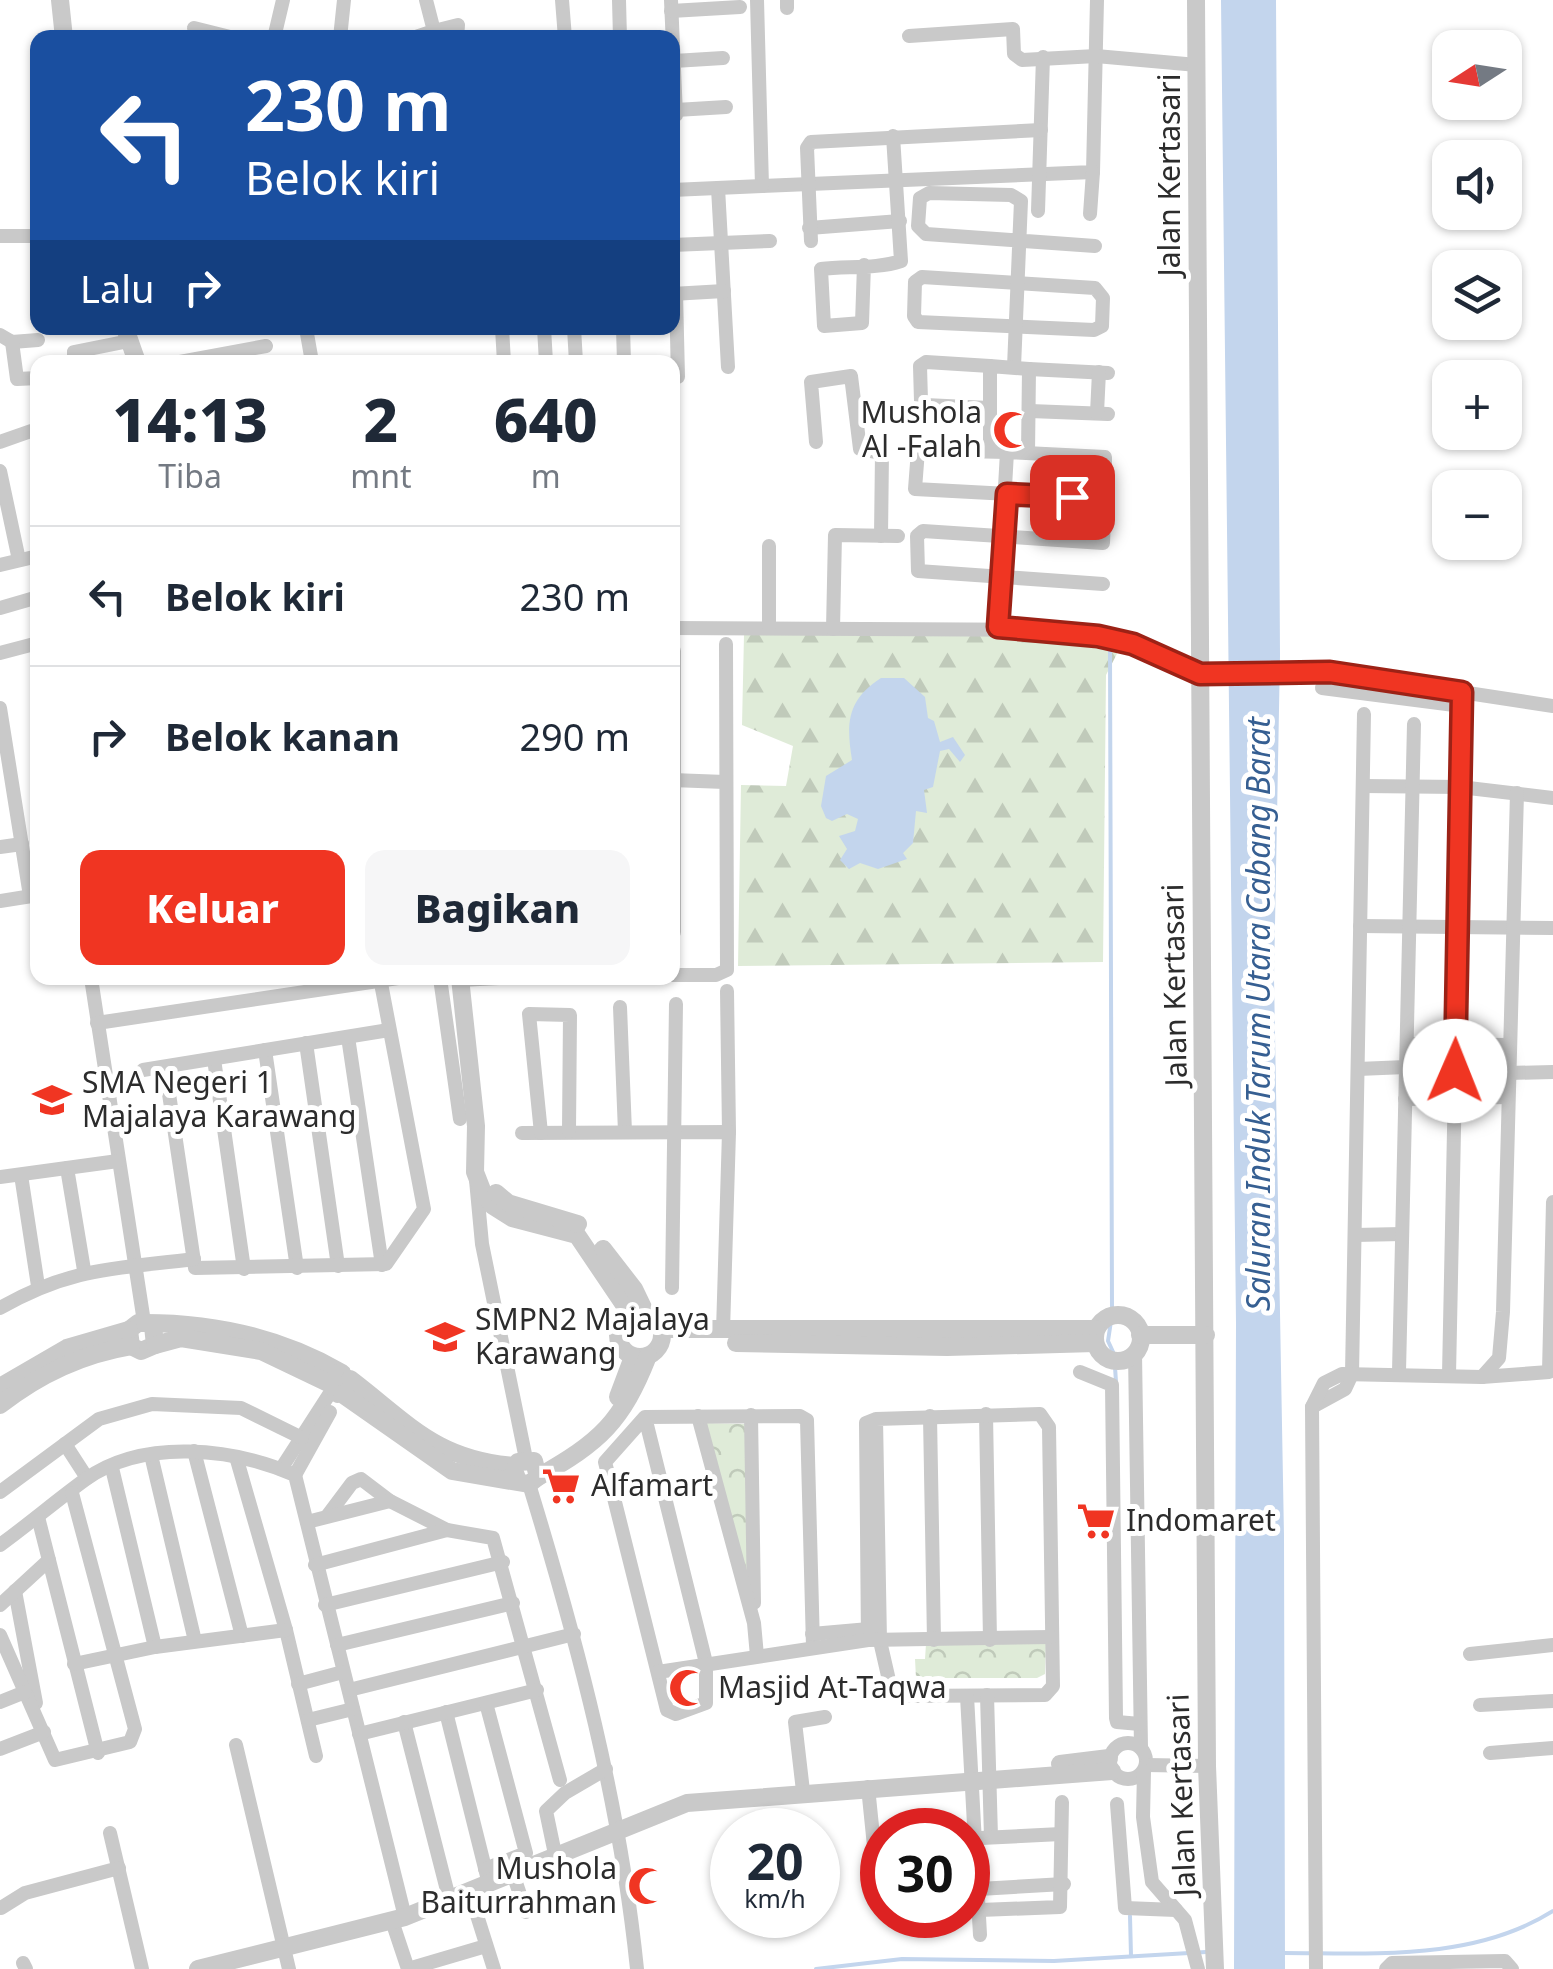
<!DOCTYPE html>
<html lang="id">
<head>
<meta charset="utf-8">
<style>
  body { margin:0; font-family:"Noto Sans",sans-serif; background:#f6f6f7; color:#1f2937; height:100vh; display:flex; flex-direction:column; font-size:38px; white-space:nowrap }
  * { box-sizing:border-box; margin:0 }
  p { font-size:32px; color:#747a83 }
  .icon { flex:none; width:55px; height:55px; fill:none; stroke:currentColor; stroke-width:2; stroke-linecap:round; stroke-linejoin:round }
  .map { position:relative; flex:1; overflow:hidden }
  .drawer { position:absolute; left:30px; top:355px; width:650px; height:630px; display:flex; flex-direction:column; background:#fff; border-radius:20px; box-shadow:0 2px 8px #0004 }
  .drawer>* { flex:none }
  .guide { position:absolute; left:30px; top:30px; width:650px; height:305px; border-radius:20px; box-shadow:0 2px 8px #0004; background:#1a4fa0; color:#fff; overflow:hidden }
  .needle { width:65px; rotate:258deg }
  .tools { position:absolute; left:1432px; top:30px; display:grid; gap:20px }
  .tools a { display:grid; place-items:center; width:90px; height:90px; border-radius:20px; background:#fff; box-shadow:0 2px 8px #0004; font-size:50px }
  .speed { position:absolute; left:710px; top:1808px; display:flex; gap:20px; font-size:50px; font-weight:700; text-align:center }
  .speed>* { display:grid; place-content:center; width:130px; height:130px; border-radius:50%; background:#fff; box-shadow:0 2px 8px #0004; line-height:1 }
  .speed small { font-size:25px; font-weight:400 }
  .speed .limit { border:15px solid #d22; background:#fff; color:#111 }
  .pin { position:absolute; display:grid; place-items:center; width:85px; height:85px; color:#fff; margin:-42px; border-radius:20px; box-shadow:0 5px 15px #0006 }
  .me { position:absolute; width:110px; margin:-55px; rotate:1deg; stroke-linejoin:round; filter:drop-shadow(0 0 8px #0008) }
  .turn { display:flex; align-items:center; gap:35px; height:210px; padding:0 50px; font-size:45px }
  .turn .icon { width:130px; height:130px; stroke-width:2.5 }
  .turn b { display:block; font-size:70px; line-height:85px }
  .then { display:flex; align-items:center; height:95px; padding:0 50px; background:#0003; gap:20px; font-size:38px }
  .eta { display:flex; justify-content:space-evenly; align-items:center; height:170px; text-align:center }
  .eta b { font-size:60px; font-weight:800; line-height:70px }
  .cta { display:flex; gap:20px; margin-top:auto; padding:20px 50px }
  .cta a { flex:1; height:115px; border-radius:20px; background:#f03522; color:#fff; font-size:40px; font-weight:800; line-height:115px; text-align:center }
  .cta a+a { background:#f6f6f7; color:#1f2937 }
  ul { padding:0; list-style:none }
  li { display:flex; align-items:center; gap:30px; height:140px; padding:0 50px; border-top:2px solid #e0e1e3 }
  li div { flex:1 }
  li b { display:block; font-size:38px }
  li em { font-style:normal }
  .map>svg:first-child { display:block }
  .forest { fill:url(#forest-firs) }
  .park { fill:url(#park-crowns) }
  .water { fill:#c3d5ed }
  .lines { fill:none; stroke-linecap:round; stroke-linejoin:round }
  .stream { stroke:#c3d5ed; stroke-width:4 }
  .minor { stroke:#c9c9c9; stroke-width:14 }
  .tertiary { stroke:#c9c9c9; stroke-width:18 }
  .route-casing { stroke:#9c2216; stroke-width:25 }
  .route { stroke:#f03522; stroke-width:18 }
  .labels { text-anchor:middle; stroke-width:10; stroke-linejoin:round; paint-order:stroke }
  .street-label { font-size:30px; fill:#2c2c2c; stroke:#fff }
  .poi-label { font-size:30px; fill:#2c2c2c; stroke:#fff; text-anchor:start }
  .water-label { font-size:32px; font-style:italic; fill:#365f92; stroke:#fff }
</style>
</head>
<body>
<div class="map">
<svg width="1553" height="1969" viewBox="0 0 1553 1969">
  <defs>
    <pattern id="forest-firs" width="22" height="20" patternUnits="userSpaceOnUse" patternTransform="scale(2.5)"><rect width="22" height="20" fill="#dfebd8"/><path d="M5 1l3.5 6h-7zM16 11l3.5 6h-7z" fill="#c0caba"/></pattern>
    <pattern id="park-crowns" width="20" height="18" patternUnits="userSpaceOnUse" patternTransform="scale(2.5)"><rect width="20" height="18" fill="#dfebd8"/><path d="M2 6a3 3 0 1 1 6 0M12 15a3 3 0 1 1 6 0" fill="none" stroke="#c0caba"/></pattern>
  </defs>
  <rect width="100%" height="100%" fill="#fff"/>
  <polygon class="forest" points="744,635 996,635 1120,648 1106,675 1103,962 738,966 741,785 786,786 793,746 742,725"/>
  <g class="park">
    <polygon points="1455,1044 1510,1045 1508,1097 1454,1098"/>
    <polygon points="704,1423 747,1424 751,1603"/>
    <polygon points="1046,1642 1045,1674 1037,1678 916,1678 915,1659 925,1659 926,1644"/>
  </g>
  <g class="water">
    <polygon points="1221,0 1276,0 1280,656 1274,978 1284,1536 1285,1969 1234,1969 1236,1323"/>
    <path d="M 881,678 L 904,678 L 925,697 L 928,718 L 934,721 L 940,742 L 953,737 L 965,755 L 960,762 L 949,749 L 940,751 L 933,787 L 924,790 L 927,813 L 916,811 L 913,843 L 903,853 L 907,859 L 878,869 L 860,863 L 849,869 L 840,860 L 847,849 L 839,836 L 855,831 L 858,819 L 847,814 L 832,821 L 826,818 L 821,806 L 826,776 L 852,760 C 846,723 847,700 881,678 Z"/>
  </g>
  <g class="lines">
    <g class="stream">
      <polyline points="1110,651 1112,1309"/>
      <polyline points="1111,1321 1108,1341 1114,1354"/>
      <polyline points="1115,1367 1116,1382"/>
      <polyline points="1130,1916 1131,1956"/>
      <path d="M 1283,1953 C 1374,1953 1474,1961 1553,1911"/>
      <polyline points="816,1969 902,1959 1054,1961 1206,1952"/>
    </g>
    <g class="minor">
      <polyline points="426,0 434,31 458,25 457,38"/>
      <polyline points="562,0 565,38"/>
      <polyline points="619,0 620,38"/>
      <polyline points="671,0 676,115 672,115"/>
      <polyline points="757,0 762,186 1093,172 1097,0"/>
      <polyline points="787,8 787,0"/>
      <polyline points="671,11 740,7"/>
      <polyline points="194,28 234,38"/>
      <polyline points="909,36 1013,29 1014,54 1022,60 1096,56 1197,65"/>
      <polyline points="274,38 283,0"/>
      <polyline points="340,38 344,0"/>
      <polyline points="413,38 434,31"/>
      <polyline points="674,61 723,58"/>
      <polyline points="676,110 726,107"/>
      <polyline points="718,188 728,367"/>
      <polyline points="672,190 762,186"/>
      <polyline points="1038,211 1043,57"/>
      <polyline points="1090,214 1093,172"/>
      <polyline points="809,228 900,221"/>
      <polyline points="0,236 38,236"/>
      <polyline points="811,241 807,148 811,142 1041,130"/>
      <polyline points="672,245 770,241"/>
      <path d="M 864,265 L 862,323 L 824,326 L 821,269 C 847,266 877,269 901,261 L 893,136"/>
      <polygon points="922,277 1095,288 1103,298 1102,326 1094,330 918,322 914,316 915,282"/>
      <polyline points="676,293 678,377"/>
      <polyline points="672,294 724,291"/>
      <polyline points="306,328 312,362"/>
      <polyline points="502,328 504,362"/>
      <polyline points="544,328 546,362"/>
      <polyline points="574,328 576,362"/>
      <polyline points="623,328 624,362"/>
      <polyline points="0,335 12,342 38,340"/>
      <polyline points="12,342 17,379 38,378"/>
      <polyline points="74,362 74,352 129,341"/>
      <polyline points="180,362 266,346"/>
      <polyline points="1014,367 1021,201 1011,195 929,193 920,198 918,226 926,234 1095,246"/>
      <polyline points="1029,369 1108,373"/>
      <polyline points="989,408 925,405 921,401 920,366 926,362 990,366"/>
      <polyline points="1030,411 1108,414"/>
      <polyline points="1097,413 1099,372"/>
      <polyline points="0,442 31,431 38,433"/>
      <polyline points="816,442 811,382 851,376 860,449 882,453 881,536"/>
      <polyline points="990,449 990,366 1029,369 1028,453"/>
      <polyline points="1007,452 918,450 915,489 1105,499 1103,543 923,531 917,536 918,571 1103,584"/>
      <polyline points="0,471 19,560"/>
      <polyline points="0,565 38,556"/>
      <polyline points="0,608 38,597"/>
      <polyline points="997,627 1007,452 1105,457 1105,499"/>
      <polyline points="672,628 1050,630 1133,644 1199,674 1330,672 1553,706"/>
      <polyline points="769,628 769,546"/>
      <polyline points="833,629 835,535 898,536"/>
      <polyline points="0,653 38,643"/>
      <polyline points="1322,688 1462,706"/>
      <polyline points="0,708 30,896"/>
      <polyline points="672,780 725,782"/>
      <polyline points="1363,786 1460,787 1553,798"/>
      <polyline points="0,847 22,844"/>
      <polyline points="0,901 38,895"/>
      <polyline points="1360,926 1553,928"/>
      <polyline points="674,932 674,651"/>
      <polyline points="672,975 716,975 727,970 726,644"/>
      <polyline points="91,978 144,1322"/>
      <polyline points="440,978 460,1119"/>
      <polyline points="460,980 499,978"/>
      <polyline points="727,991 729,1132"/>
      <polyline points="620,1007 625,1132"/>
      <polyline points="97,1023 398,978"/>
      <polyline points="348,1037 382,1265"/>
      <polyline points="306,1043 338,1266"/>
      <polyline points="1407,1044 1510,1045"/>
      <polyline points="265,1050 297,1268"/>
      <polyline points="214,1059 244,1269"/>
      <polyline points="165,1067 195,1268 386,1264 424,1209 380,978"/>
      <polyline points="1358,1069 1406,1067"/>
      <polyline points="143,1070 389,1030"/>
      <polyline points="1509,1073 1553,1072"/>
      <polyline points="1405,1099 1508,1097"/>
      <polyline points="522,1133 729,1132 723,1331"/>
      <polyline points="541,1133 529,1014 570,1015 569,1131"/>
      <polyline points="67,1168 84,1270"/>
      <polyline points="21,1175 38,1286"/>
      <polyline points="0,1177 118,1161"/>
      <polyline points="476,1180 482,1244 526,1459"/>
      <polyline points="1355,1235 1402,1234"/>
      <polyline points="672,1288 676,1004"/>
      <path d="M 0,1308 C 72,1267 115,1269 194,1259"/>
      <polyline points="1135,1353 1141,1748"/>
      <polyline points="1080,1372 1112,1385 1116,1718 1117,1722 1140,1724"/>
      <polyline points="1399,1372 1414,724"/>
      <polyline points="1449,1375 1463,691"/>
      <polyline points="1482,1377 1499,1358 1503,1312 1517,793"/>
      <polyline points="1312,1407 1345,1389 1352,1374 1364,714"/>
      <polyline points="986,1414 990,1640"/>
      <polyline points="751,1415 754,1603"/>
      <polyline points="698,1416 754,1623 757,1656"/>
      <polyline points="930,1416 934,1640"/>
      <polyline points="645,1417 706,1663 706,1703 676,1714 667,1710 605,1462 645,1417 800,1416 807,1420 813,1646"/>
      <polyline points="65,1444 87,1478"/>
      <polyline points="194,1451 242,1636"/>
      <polyline points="151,1455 195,1641"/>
      <polyline points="237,1460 286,1630 316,1756"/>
      <polyline points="112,1468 155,1647"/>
      <polyline points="281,1469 332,1390"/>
      <polyline points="295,1475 330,1412"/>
      <path d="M 529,1484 C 578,1644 620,1803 637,1969"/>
      <polyline points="0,1492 99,1419 152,1404 241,1408 302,1438"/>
      <polyline points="328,1515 352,1483 361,1479 390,1501 447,1530 493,1538 560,1780"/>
      <polyline points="38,1517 98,1753"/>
      <polyline points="307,1522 390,1501"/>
      <path d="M 0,1545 C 29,1524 57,1500 86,1479 C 144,1438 233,1448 295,1475 L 405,1917"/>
      <polyline points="315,1565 447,1530"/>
      <polyline points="15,1591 36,1703"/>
      <polyline points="0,1605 49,1560"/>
      <polyline points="325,1605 503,1562"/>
      <polyline points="812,1634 869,1629"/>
      <polyline points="0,1635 55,1760 130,1742 135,1729 72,1493"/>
      <polyline points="868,1640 866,1423 876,1419 1040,1414 1049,1427 1053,1686 1045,1695 904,1696 891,1689 880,1641 876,1419"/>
      <polyline points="337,1645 513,1603"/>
      <polyline points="1470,1654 1553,1645"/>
      <polyline points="74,1664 155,1647 286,1630"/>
      <polyline points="658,1672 868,1640 1051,1637"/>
      <polyline points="298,1684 343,1672"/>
      <polyline points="349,1690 574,1634"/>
      <polyline points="987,1695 991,1837"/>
      <polyline points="967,1696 980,1935"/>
      <polyline points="0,1702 25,1692"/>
      <polyline points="1480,1705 1553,1701"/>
      <polyline points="446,1712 487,1876"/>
      <polyline points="308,1720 353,1709"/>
      <polyline points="404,1722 449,1898"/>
      <polyline points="359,1734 537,1690"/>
      <circle cx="1128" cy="1761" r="18"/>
      <polyline points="236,1745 289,1969"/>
      <polyline points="0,1749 44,1732"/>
      <polyline points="1490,1753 1553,1748"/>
      <polyline points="1146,1765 1207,1766"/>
      <polyline points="1144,1771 1143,1817 1152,1882 1185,1920 1198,1969"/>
      <polyline points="868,1787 874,1846"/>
      <polyline points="803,1791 795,1722 825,1717"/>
      <polyline points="1117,1804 1125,1908 1176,1910"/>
      <polyline points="110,1833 142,1969"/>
      <polyline points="981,1838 1061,1834"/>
      <polyline points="555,1854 546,1811 565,1793 606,1769"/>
      <polyline points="485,1869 526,1853 486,1703"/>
      <polyline points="512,1871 526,1912"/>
      <polyline points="979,1889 1064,1884"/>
      <polyline points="469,1890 494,1969"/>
      <polyline points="1,1908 25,1893 119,1868"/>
      <polyline points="980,1910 1060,1907 1062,1802"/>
      <polyline points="392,1921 408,1969"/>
      <polyline points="23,1963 26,1969"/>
      <polyline points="408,1969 486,1946"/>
      <polyline points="1316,1969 1312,1407 1324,1383 1342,1374 1482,1377 1549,1372 1553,1202"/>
      <polyline points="1386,1969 1392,1963 1505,1961 1512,1969"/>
    </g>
    <g class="tertiary">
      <polyline points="60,0 64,38"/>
      <polyline points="1196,0 1207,1766 1215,1969"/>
      <polyline points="125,328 137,362"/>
      <polyline points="460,978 476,1126 475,1172 482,1190 493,1206 512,1218 577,1235 631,1315"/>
      <polyline points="496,1193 508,1203 578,1224"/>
      <polyline points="603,1249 634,1289 646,1314"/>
      <circle cx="640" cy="1335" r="22"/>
      <circle cx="1118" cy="1338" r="23"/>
      <path d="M 153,1326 L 155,1345 L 141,1351 L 131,1346 L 129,1330 L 138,1323 C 210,1322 278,1336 342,1373"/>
      <polyline points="661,1329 1096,1329"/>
      <polyline points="1140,1335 1206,1335"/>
      <polyline points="736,1343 947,1347 1095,1343"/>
      <polyline points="155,1345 181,1338 261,1351 330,1384 338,1394 348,1391 351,1382 338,1373 330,1384"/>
      <path d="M 350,1379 C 409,1424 436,1460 515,1466"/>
      <polyline points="0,1387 67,1348 129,1330"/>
      <polyline points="342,1394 452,1471 529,1484 538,1477 534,1461 518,1462 514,1470 518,1481"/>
      <polyline points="618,1397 633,1357"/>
      <path d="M 0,1405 C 38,1375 83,1354 131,1346"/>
      <path d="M 538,1477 C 600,1442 622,1422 648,1356"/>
      <polyline points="1060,1764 1109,1758"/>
      <polyline points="198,1969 405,1917 687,1803 1112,1771"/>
    </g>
  </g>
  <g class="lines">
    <g class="route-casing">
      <polyline id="route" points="1072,497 1007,494 998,627 1098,636 1133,644 1200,674 1330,672 1462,692 1455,1071"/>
    </g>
    <use href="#route" class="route"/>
  </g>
  <defs>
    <g id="mosque-bare" transform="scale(3)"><path d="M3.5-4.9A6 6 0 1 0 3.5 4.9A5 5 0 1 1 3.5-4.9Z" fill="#f03522" stroke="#fff" stroke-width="2.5" paint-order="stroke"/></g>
    <g id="school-bare" transform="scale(3)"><path d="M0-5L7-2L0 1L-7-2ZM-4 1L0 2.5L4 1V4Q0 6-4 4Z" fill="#f03522" stroke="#fff" stroke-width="2.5" paint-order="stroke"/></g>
    <g id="supermarket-bare" transform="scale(3)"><path d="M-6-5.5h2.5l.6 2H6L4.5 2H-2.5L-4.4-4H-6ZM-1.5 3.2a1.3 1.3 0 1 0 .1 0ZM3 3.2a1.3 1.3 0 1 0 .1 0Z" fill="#f03522" stroke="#fff" stroke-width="2.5" paint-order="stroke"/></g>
  </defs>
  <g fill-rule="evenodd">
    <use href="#mosque-bare" x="1012" y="430"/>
    <use href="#school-bare" x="52" y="1100"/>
    <use href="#school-bare" x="445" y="1337"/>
    <use href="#supermarket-bare" x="561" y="1486"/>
    <use href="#supermarket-bare" x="1096" y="1521"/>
    <use href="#mosque-bare" x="688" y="1688"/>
    <use href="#mosque-bare" x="647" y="1886"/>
  </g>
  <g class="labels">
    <g class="street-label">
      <text transform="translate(1170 175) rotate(-90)" y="10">Jalan Kertasari</text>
      <text transform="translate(1175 985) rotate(-91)" y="10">Jalan Kertasari</text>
      <text transform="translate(1182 1795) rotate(-92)" y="10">Jalan Kertasari</text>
    </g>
    <g class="poi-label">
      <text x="982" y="423" text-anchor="end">Mushola<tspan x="982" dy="34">Al -Falah</tspan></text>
      <text x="82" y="1093">SMA Negeri 1<tspan x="82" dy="34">Majalaya Karawang</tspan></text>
      <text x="475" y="1330">SMPN2 Majalaya<tspan x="475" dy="34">Karawang</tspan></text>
      <text x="591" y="1496">Alfamart</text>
      <text x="1126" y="1531">Indomaret</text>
      <text x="718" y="1698">Masjid At-Taqwa</text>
      <text x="617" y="1879" text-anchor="end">Mushola<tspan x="617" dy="34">Baiturrahman</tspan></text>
    </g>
    <g class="water-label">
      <text transform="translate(1259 1014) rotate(-90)" y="11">Saluran Induk Tarum Utara Cabang Barat</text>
    </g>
  </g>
</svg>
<div class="tools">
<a><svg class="needle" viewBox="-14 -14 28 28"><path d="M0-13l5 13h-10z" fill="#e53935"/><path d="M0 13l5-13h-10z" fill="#747a83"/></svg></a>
<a><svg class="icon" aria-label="sound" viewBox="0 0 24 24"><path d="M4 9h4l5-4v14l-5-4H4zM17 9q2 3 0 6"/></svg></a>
<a><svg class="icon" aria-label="layers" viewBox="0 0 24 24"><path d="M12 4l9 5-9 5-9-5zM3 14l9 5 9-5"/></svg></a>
<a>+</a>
<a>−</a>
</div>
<div class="speed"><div>20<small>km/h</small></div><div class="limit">30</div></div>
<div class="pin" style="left:1072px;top:497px;background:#d93025"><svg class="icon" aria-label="arrive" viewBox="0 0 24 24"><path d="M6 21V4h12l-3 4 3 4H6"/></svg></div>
<svg class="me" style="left:1455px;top:1071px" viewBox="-20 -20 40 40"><circle r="19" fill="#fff"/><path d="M0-13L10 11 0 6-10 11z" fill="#f03522"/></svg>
<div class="guide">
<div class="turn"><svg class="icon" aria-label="left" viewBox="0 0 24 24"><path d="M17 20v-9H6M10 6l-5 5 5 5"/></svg><div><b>230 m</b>Belok kiri</div></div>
<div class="then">Lalu<svg class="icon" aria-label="right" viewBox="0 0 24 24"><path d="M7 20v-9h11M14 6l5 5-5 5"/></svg></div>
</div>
<section class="drawer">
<div class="eta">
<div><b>14:13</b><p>Tiba</p></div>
<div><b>2</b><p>mnt</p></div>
<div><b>640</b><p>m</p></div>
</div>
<ul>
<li><svg class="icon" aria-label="left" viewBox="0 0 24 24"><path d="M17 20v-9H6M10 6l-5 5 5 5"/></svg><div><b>Belok kiri</b></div><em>230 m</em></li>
<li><svg class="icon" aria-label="right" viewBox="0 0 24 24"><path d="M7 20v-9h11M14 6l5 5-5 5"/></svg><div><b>Belok kanan</b></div><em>290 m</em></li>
</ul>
<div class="cta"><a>Keluar</a><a>Bagikan</a></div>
</section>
</div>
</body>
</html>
